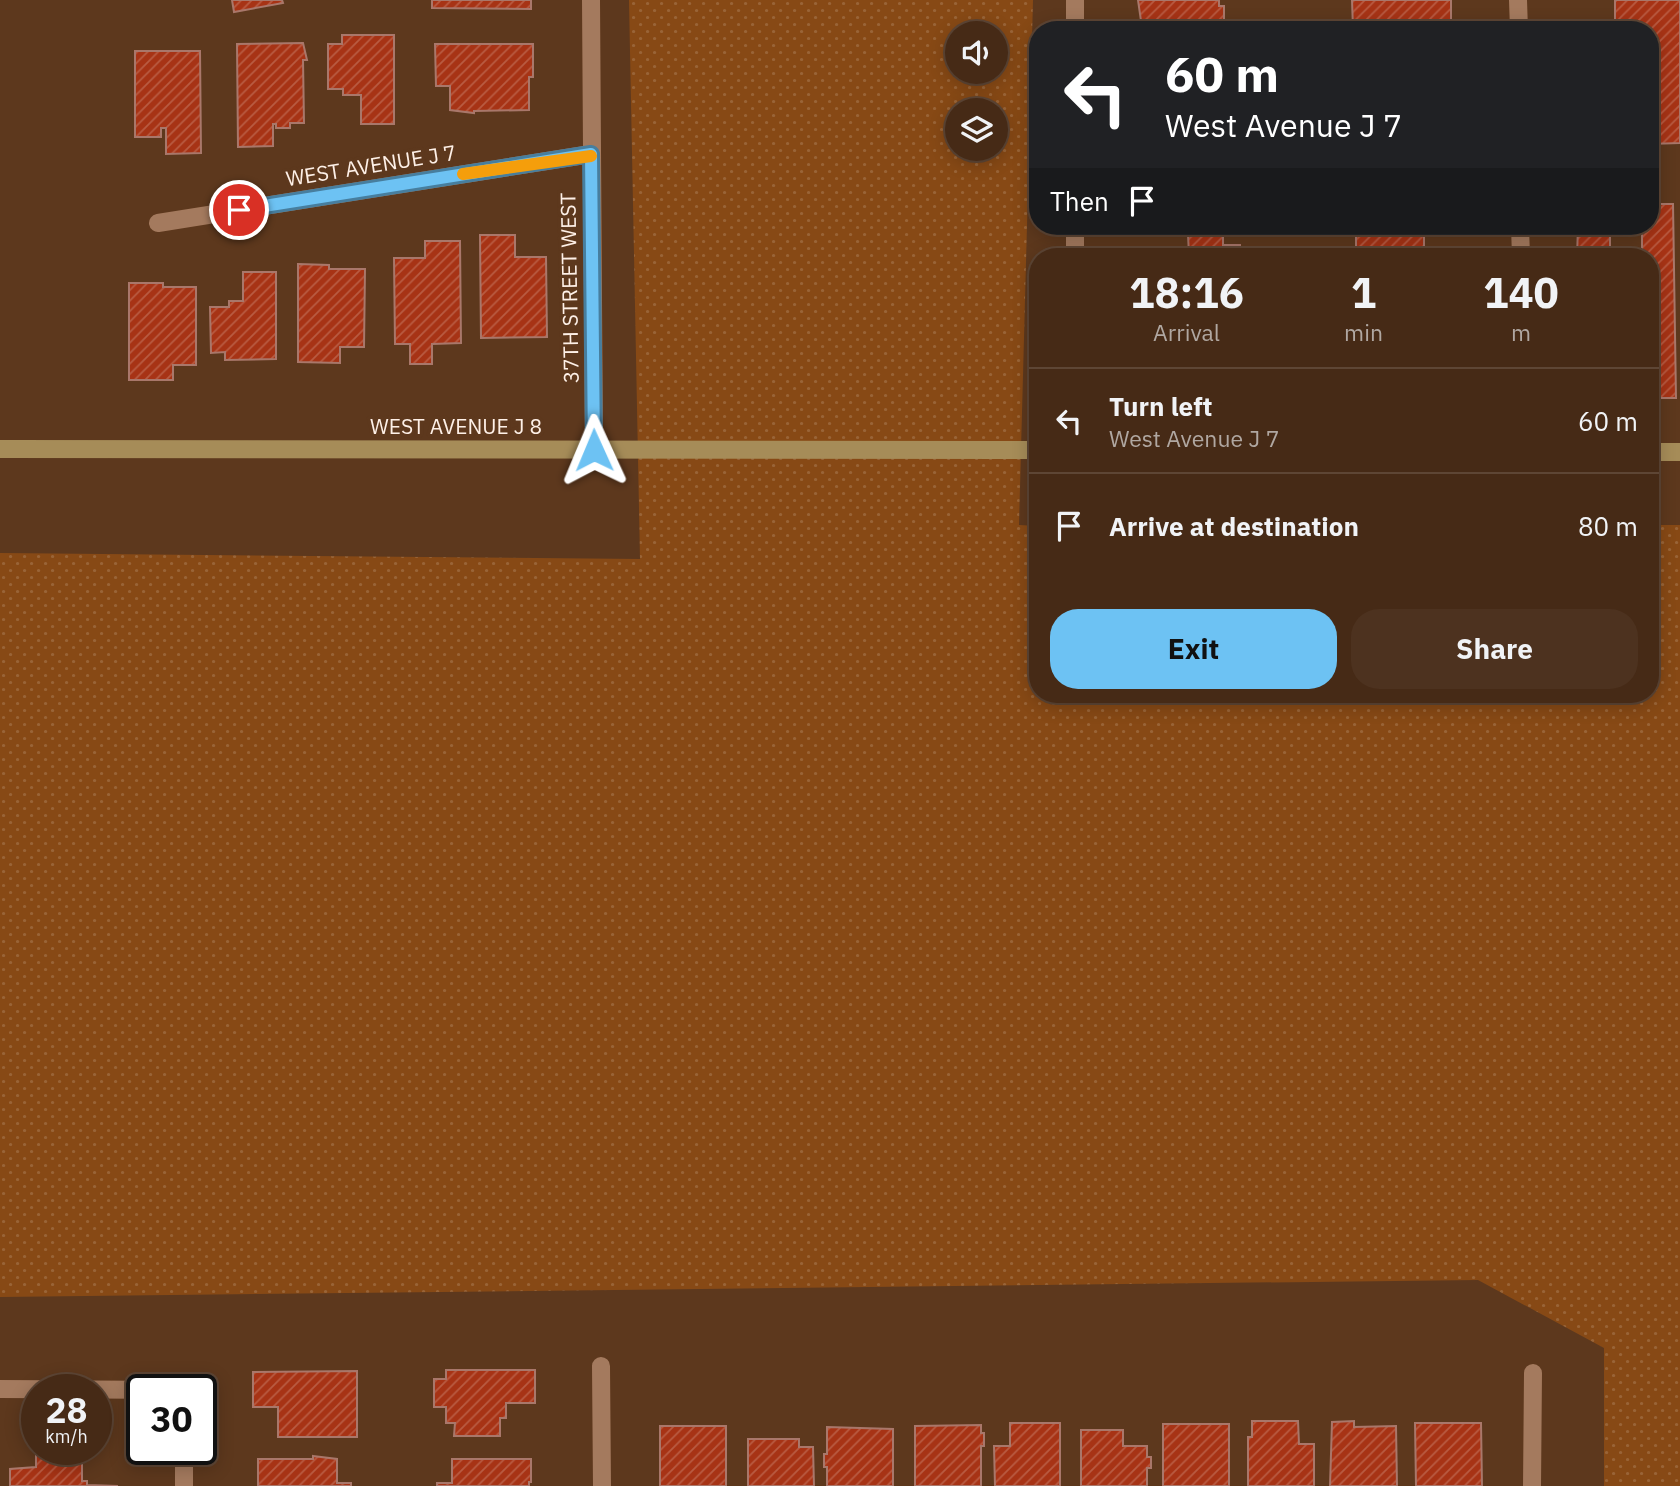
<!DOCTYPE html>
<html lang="en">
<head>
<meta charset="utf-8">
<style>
  body { margin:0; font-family:"IBM Plex Sans",sans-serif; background:#4d321f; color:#f1f3f6; height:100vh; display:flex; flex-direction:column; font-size:26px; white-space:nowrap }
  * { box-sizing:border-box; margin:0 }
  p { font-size:23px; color:#b0a7a1 }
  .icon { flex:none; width:38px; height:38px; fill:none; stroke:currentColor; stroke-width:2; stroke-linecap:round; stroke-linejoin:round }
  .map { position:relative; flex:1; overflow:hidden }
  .details { position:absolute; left:1029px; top:248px; width:630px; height:455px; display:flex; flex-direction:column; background:#462a16; border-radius:28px; box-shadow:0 4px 18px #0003,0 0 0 2px #5e4635 }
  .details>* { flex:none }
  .banner { position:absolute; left:1029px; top:21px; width:630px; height:214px; border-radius:28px; box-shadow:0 4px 18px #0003,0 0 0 2px #5e4635; background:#202124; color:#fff; overflow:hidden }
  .tools { position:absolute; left:945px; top:21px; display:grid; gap:14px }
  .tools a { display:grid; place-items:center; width:63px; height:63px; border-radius:50%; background:#462a16; box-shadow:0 4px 18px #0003,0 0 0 2px #5e4635; font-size:35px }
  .speed { position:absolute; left:21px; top:1374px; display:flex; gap:14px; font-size:35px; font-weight:700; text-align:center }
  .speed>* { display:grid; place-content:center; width:91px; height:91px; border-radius:50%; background:#462a16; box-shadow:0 4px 18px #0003,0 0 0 2px #5e4635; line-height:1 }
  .speed small { font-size:18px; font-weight:400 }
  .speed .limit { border:4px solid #111; border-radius:10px; background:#fff; color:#111 }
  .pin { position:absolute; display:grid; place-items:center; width:60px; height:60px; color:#fff; margin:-30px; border:4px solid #fff; border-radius:50%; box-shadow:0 2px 7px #0007 }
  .me { position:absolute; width:77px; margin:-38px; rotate:359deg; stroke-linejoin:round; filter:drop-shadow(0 0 5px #0008) }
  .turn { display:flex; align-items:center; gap:24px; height:147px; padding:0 21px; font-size:32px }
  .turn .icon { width:91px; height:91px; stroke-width:2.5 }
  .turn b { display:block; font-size:49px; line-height:60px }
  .then { display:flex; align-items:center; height:66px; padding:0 21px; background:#0003; gap:14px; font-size:26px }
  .eta { display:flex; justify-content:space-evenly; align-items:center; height:119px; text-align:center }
  .eta b { font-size:42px; font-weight:800; line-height:49px }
  .action { display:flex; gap:14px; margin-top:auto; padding:14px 21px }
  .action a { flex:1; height:80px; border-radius:28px; background:#6dc2f3; color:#111; font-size:28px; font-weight:800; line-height:80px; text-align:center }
  .action a+a { background:#4d321f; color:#f1f3f6 }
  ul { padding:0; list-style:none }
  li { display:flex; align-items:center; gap:21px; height:105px; padding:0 21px; border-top:2px solid #5e4635 }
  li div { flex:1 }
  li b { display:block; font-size:26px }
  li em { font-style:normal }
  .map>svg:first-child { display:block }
  .grass { fill:url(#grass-dots); fill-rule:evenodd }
  .building { fill:url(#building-hatch); stroke:#a9776a; stroke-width:2 }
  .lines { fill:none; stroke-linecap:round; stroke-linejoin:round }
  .street { stroke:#a47a5e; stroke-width:18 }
  .secondary { stroke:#a68c58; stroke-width:18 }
  .route-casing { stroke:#477e9e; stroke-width:18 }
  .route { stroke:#6dc2f3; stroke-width:12 }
  .slow { stroke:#f59e0b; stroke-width:12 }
  .labels { text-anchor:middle; stroke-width:7; stroke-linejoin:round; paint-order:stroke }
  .street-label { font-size:21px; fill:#fef0e7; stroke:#5d381d }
</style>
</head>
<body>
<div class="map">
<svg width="1680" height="1486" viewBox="0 0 1680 1486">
  <defs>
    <pattern id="grass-dots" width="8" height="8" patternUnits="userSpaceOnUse" patternTransform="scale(1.75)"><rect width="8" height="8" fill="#874915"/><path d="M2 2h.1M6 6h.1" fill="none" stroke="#996437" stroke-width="1.8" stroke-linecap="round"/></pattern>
    <pattern id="building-hatch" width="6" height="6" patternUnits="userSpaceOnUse" patternTransform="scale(1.75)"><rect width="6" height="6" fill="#a73315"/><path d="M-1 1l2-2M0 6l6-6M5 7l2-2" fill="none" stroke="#b95b42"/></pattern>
  </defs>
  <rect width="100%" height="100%" fill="#5d381d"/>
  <path class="grass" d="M 629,0 L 1033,0 L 1019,525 L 1038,526 L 1038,695 L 1650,695 L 1650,525 L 1680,525 L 1680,1486 L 1604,1486 L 1604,1348 L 1478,1280 L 0,1297 L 0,553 L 640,559 ZM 957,33 L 996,33 L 996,72 L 957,72 ZM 957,110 L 996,110 L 996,149 L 957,149 Z"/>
  <g class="building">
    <polygon points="232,0 282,0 283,3 234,12"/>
    <polygon points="432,0 531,0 531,9 432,8"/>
    <polygon points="1138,0 1219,0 1219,6 1224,6 1224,24 1221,24 1221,30 1157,30 1157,21 1141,21"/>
    <polygon points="1352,0 1451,0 1451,30 1435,30 1435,21 1431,21 1431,30 1353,29"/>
    <polygon points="1615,0 1680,0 1680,143 1650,144 1650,30 1615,30"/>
    <polygon points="342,35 394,35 394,124 361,124 361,95 343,95 343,89 328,89 328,44 342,44"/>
    <polygon points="303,43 307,60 303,60 304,123 290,123 290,128 276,128 276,124 273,124 273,146 238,147 237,44"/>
    <polygon points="435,44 533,44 533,77 529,77 529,110 474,111 474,113 450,110 450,86 436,86"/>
    <polygon points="135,51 200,51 201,153 166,154 166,128 161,128 161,137 135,137"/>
    <polygon points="1650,204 1673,204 1676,398 1650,398 1650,257 1642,257 1642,226 1650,226"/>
    <polygon points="1578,226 1610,226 1610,257 1577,257"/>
    <rect x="1356" y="230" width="68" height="27"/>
    <polygon points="1223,234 1223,245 1240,245 1240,257 1175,257 1175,255 1189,255 1188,235"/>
    <polygon points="480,235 515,235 515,257 546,257 547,337 481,338"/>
    <polygon points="425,241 460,241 461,343 432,344 432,364 410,364 410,344 395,344 394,258 425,258"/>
    <polygon points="298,264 329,265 329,269 365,269 364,347 340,347 340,363 298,362"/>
    <polygon points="243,272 276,272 276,359 225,360 225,352 211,353 210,307 229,307 229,301 243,301"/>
    <polygon points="129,283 163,283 163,287 196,287 196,365 173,365 173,380 129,380"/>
    <polygon points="446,1370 535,1370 535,1403 506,1403 506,1418 500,1418 500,1436 454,1436 455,1423 446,1423 446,1407 434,1407 434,1379 446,1379"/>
    <polygon points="357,1371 357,1437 278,1437 278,1407 253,1407 253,1372"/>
    <polygon points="1252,1421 1298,1421 1299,1444 1314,1444 1314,1486 1248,1486 1248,1437 1252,1437"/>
    <polygon points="1354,1421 1354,1427 1396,1426 1397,1486 1330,1486 1332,1422"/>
    <polygon points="1010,1423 1060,1423 1060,1486 995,1486 994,1446 1010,1446"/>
    <polygon points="1415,1423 1481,1423 1482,1486 1416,1486"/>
    <rect x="1163" y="1424" width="66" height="62"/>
    <polygon points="981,1425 981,1433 984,1433 984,1446 981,1446 981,1486 915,1486 915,1426"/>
    <rect x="660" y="1426" width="66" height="60"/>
    <polygon points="827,1427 893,1429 893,1486 827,1486 827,1467 824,1467 824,1454 827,1454"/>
    <polygon points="1081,1430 1123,1430 1123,1446 1147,1446 1147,1457 1151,1457 1151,1468 1147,1468 1147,1486 1081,1486"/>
    <polygon points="748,1439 799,1439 799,1447 813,1447 814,1486 748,1486"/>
    <polygon points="36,1452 82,1452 82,1481 87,1481 87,1485 118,1486 10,1486 10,1469 36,1467"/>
    <polygon points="313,1456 337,1459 337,1483 351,1483 351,1486 258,1486 258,1459 313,1459"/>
    <polygon points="452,1459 531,1459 531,1482 529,1482 529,1486 437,1486 437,1483 452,1483"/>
  </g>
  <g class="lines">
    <g class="street">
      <polyline points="591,0 594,450"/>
      <polyline points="1075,0 1075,30"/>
      <polyline points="1518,0 1519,30"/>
      <polyline points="158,223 591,154"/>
      <polyline points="1075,226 1075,257"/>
      <polyline points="1520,226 1521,257"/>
      <polyline points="601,1366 602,1486"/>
      <polyline points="0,1389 184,1390"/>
      <polyline points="184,1449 184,1486"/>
      <polyline points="1532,1486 1533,1373"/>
    </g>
    <g class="secondary">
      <polyline points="0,449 1038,450"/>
      <polyline points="1650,452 1680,452"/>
    </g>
  </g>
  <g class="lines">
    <g class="route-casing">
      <polyline id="route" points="239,210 591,154 594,450"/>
    </g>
    <use href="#route" class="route"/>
    <polyline class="slow" points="463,174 591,156"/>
  </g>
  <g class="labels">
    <g class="street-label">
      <text transform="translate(371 166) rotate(-9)" y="7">WEST AVENUE J 7</text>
      <text transform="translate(570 288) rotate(-91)" y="7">37TH STREET WEST</text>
      <text x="456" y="434">WEST AVENUE J 8</text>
    </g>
  </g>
</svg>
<div class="tools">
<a><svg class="icon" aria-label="sound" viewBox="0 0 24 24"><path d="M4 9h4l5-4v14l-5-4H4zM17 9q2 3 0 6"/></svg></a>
<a><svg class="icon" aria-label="layers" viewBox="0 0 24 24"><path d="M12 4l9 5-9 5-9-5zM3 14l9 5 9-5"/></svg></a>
</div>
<div class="speed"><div>28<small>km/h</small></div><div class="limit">30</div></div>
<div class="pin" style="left:239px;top:210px;background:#d93025"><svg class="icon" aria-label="arrive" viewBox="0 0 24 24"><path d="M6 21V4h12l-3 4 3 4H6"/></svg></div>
<svg class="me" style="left:594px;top:450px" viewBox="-20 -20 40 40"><path d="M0-17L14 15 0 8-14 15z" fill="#6dc2f3" stroke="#fff" stroke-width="4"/></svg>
<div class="banner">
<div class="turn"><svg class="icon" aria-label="left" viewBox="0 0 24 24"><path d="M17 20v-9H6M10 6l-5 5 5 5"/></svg><div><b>60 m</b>West Avenue J 7</div></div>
<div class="then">Then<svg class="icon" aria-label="arrive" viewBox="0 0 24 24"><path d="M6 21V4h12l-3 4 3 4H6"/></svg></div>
</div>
<section class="details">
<div class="eta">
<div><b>18:16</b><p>Arrival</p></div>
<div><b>1</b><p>min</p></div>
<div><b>140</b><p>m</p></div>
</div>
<ul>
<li><svg class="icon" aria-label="left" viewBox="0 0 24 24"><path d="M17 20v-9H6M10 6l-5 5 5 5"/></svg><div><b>Turn left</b><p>West Avenue J 7</p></div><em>60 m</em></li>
<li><svg class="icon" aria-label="arrive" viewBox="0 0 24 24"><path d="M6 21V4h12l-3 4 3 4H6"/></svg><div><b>Arrive at destination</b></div><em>80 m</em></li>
</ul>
<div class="action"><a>Exit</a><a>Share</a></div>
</section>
</div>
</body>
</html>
